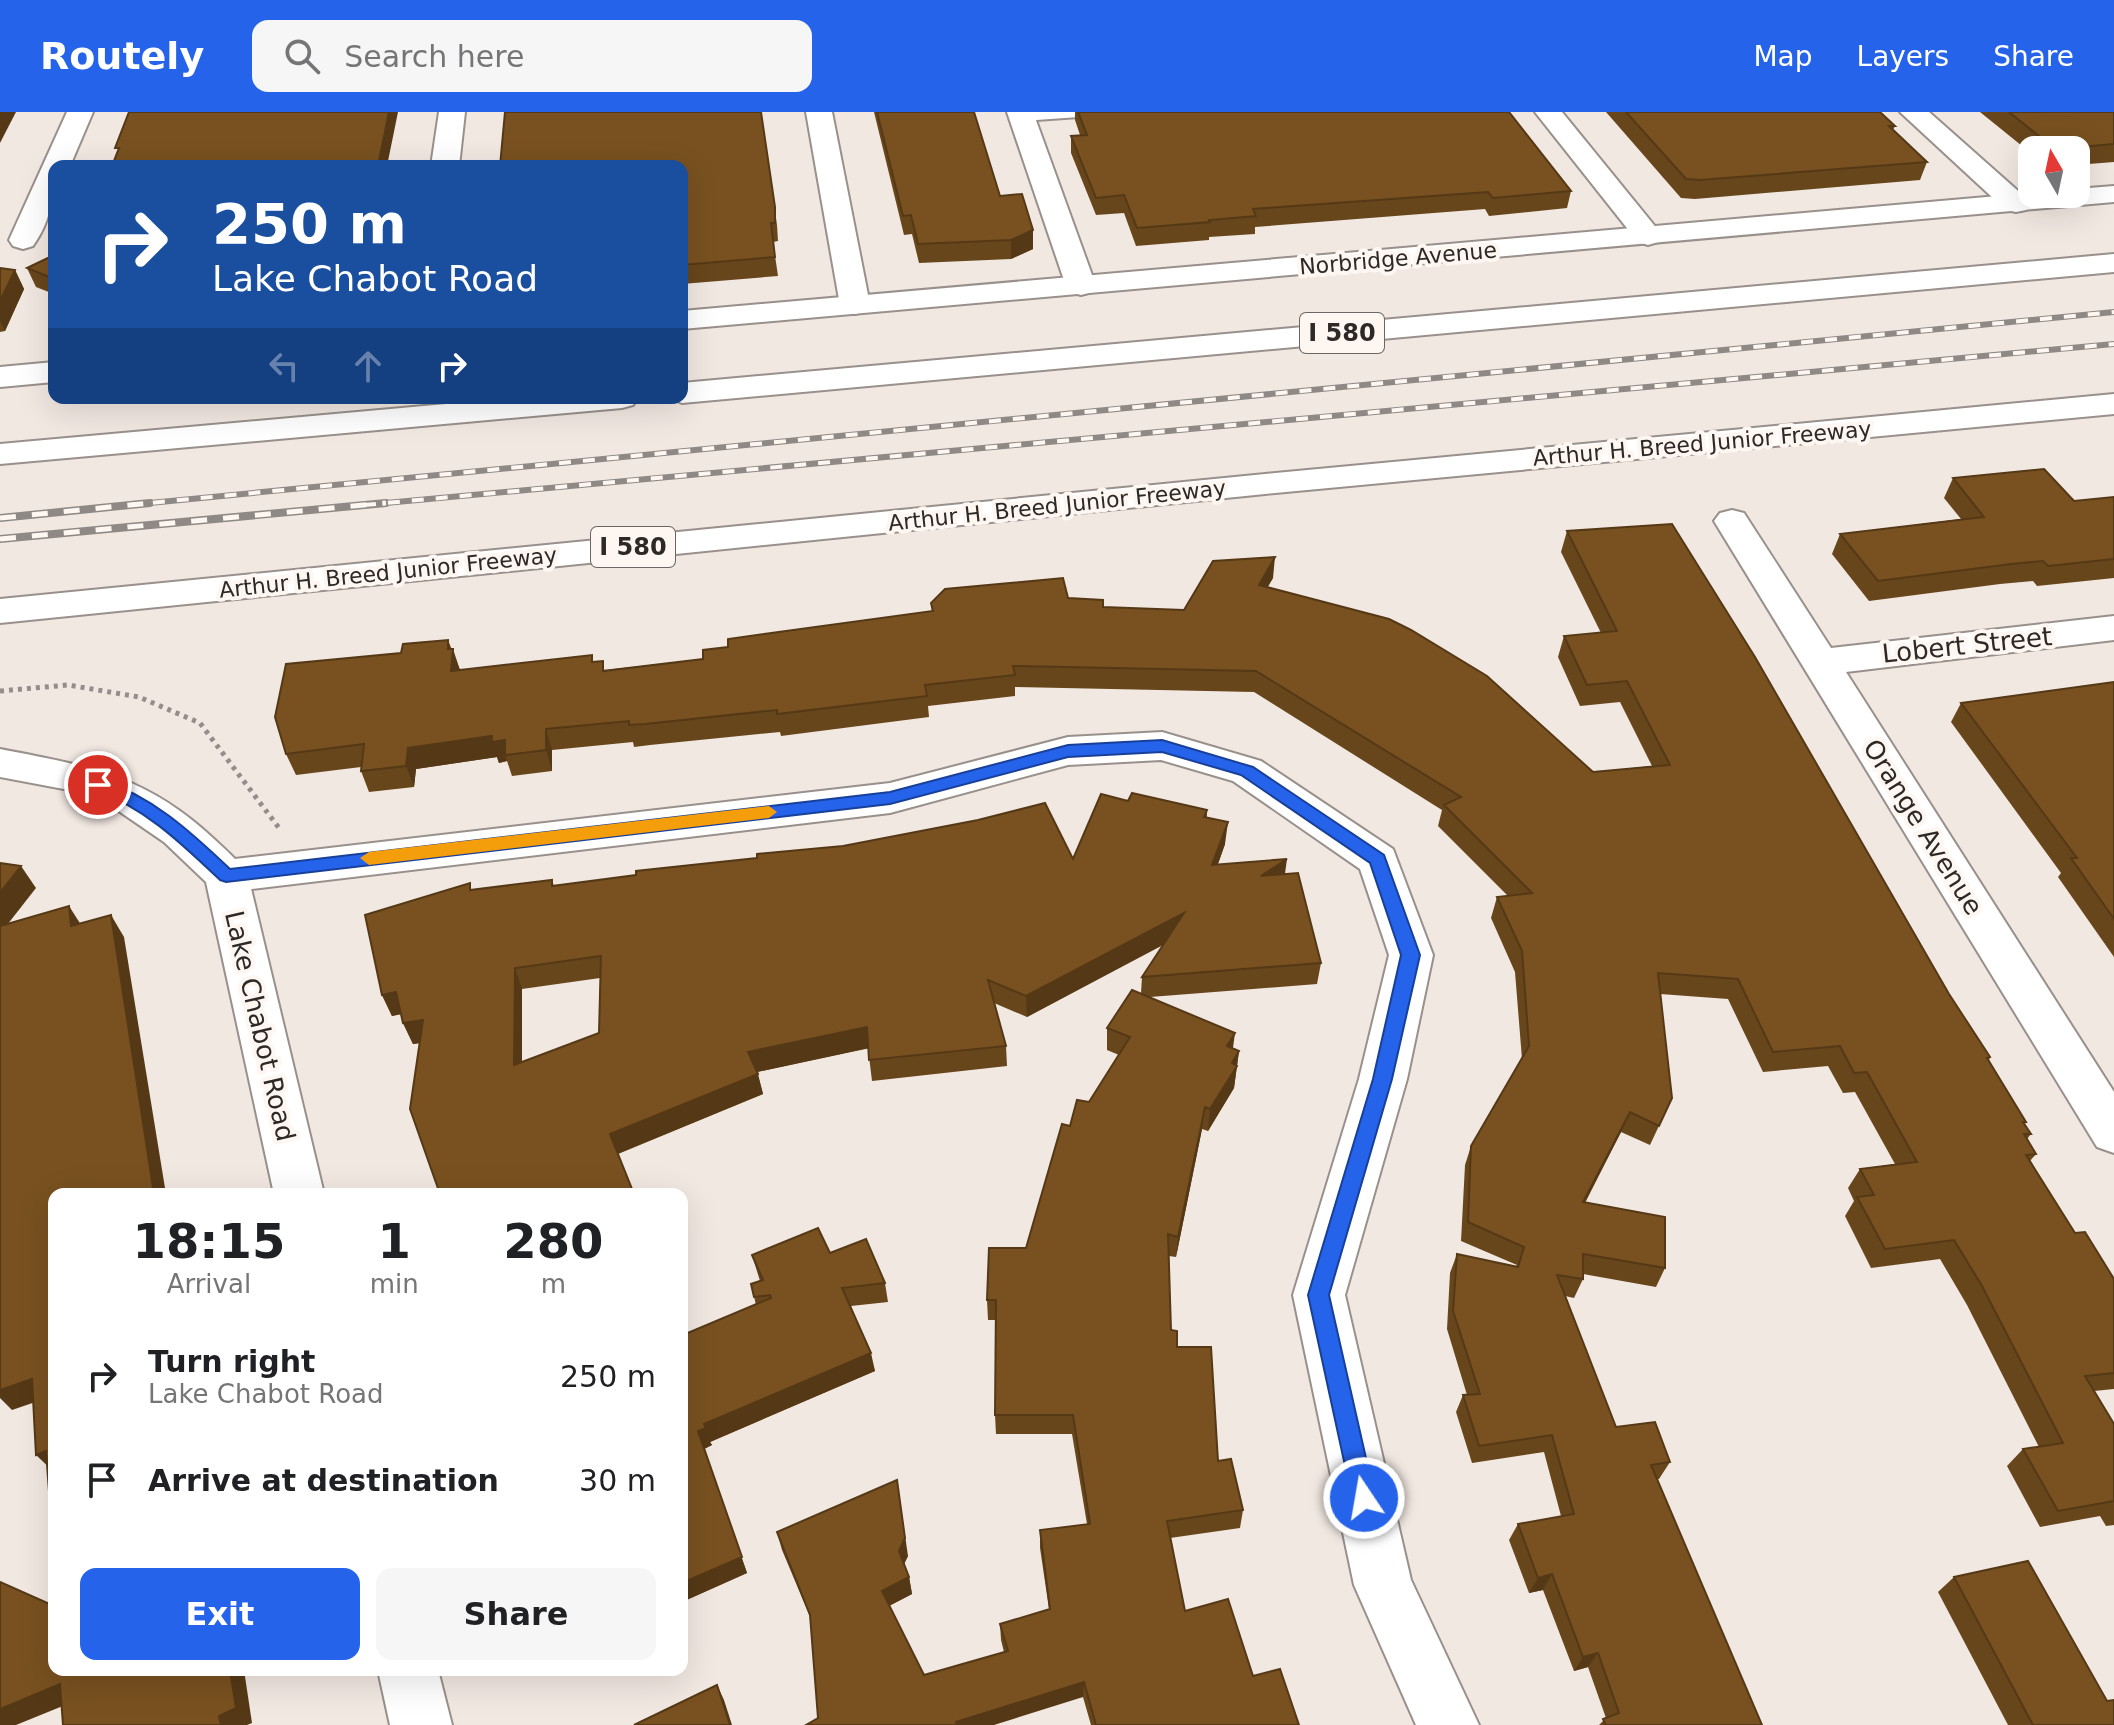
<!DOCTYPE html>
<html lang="en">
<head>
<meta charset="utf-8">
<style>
  body { margin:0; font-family:"DejaVu Sans",sans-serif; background:#f6f6f6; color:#202124; height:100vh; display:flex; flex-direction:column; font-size:30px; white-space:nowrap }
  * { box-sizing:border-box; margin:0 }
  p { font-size:26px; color:#757577 }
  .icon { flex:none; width:44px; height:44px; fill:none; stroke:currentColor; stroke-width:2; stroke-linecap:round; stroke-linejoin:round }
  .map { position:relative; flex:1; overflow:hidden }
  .details { position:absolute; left:48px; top:1076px; width:640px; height:488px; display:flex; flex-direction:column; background:#fff; border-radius:16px; box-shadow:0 8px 32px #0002 }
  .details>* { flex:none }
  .guide { position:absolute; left:48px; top:48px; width:640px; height:244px; border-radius:16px; box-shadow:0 8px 32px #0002; background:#1a4fa0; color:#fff; overflow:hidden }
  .needle { width:52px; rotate:351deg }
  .controls { position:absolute; left:2018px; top:24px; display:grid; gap:16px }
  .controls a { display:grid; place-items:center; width:72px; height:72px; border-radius:16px; background:#fff; box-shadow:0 8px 32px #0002; font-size:40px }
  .pin { position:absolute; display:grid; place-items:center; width:68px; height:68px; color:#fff; margin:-34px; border:4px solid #fff; border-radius:50%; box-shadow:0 2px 8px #0007 }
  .me { position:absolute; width:88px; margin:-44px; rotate:348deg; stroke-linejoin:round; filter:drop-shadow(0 0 6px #0008) }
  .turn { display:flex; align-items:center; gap:28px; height:168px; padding:0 32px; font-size:36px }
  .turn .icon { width:104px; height:104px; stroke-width:2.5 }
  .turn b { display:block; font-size:56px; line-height:68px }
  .lanes { display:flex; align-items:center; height:76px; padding:0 32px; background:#0003; justify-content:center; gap:40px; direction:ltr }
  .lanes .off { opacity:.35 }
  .eta { display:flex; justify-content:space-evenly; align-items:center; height:136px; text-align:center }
  .eta b { font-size:48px; font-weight:700; line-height:56px }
  .cta { display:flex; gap:16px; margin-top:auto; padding:16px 32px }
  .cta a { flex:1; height:92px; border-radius:16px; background:#2563eb; color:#fff; font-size:32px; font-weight:700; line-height:92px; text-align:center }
  .cta a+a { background:#f6f6f6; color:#202124 }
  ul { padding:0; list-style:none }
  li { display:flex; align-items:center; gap:24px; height:104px; padding:0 32px }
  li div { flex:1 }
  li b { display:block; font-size:30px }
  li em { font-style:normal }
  header { display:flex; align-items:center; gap:48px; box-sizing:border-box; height:112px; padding:0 40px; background:#2563eb; color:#fff }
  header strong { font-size:38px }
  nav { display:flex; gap:44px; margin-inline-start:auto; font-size:28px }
  .search { width:560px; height:72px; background:#f6f6f6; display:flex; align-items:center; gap:20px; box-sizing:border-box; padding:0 28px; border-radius:16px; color:#757577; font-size:30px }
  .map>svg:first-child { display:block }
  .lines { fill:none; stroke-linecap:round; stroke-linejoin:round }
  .service-casing { stroke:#99908b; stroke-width:4 }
  .minor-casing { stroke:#99908b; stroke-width:4 }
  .tertiary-casing { stroke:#99908b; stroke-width:4 }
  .motorway-casing { stroke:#99908b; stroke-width:4 }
  .path { stroke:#948d89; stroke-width:5; stroke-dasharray:4 5; stroke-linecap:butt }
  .service { fill:#fff; fill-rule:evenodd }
  .minor { fill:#fff; fill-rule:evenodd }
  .tertiary { fill:#fff; fill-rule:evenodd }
  .motorway { fill:#fff; fill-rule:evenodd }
  .rail-far1-casing { stroke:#8f8985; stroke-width:6 }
  .rail-casing { stroke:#8f8985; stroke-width:8 }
  .rail-far1 { stroke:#fef6f1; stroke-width:4; stroke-dasharray:12; stroke-linecap:butt }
  .rail { stroke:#fef6f1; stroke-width:5; stroke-dasharray:16; stroke-linecap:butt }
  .wall { fill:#68461c; fill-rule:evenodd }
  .shaded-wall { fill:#553916 }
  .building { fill:#795120; stroke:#553916; stroke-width:2; fill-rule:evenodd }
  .route { fill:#2563eb; stroke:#184099; stroke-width:2 }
  .slow { fill:#f59e0b }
  .labels { text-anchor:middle; stroke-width:8; stroke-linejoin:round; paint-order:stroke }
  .far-street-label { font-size:22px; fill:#2c2927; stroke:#fef6f1 }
  .shield { fill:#fef6f1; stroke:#6b6664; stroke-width:2 }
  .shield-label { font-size:24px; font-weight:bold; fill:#2c2927 }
  .street-label { font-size:26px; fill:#2c2927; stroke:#fef6f1 }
</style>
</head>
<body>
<header>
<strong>Routely</strong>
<div class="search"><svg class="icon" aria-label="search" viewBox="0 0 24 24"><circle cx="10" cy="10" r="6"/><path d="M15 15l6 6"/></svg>Search here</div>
<nav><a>Map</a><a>Layers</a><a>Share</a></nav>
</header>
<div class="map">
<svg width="2114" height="1613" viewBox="0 0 2114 1613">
  <rect width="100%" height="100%" fill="#f2e8e2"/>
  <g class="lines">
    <g class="service-casing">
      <polygon id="service" points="1016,0 1087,0 1079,5 1022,9 1016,8 1014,4"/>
    </g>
    <g class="minor-casing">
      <g id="minor">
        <path d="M 67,0 L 93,0 L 70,54 L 54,54 C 54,84 51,109 33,134 L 23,137 L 13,134 L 9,128 Z"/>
        <polygon points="439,0 465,0 459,54 431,54"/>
        <polygon points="806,0 832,0 870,193 866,199 855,202 844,199 840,193"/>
        <polygon points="1007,0 1033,0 1096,174 1092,180 1081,183 1070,180 1066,174"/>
        <polygon points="1535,0 1562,0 1658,118 1662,124 1658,130 1648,133 1638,130"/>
        <polygon points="1900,0 1929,0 2026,86 2030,92 2026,98 2016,100 2006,98"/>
        <polygon points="1732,398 1744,401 1831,536 2114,504 2114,528 1846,560 2114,980 2114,1041 2097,1035 1714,409 1720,401"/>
        <polygon points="1162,620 1261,649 1393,737 1433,843 1407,967 1345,1183 1411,1468 1479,1613 1416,1613 1354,1473 1293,1183 1359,967 1389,843 1360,757 1233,669 1161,648 1068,653 890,701 226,780 211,775 204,764 211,753 226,748 890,671 1068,625"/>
      </g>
    </g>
    <g class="tertiary-casing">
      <g id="tertiary">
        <polygon points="2114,74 2114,90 682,217 682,199 2032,81 2076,82 2076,77"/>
        <polygon points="54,250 54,270 0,275 0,255"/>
        <path d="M 0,637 C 88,654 146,663 214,727 C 227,739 239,749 248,764 L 324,1082 L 274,1082 L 206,770 L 164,730 L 107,691 L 69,678 L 0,665 Z"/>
        <polygon points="378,1558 438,1558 452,1613 390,1613"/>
      </g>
    </g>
    <g class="motorway-casing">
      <g id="motorway">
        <polygon points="2114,142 2114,160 682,291 669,286 682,286 682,271"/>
        <polygon points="2114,282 2114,302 1265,382 0,511 0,487 1265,362"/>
        <polygon points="513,286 638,286 633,293 622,296 0,352 0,332"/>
      </g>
    </g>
    <polyline class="path" points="0,579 68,573 139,585 200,611 279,716"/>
    <use href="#service" class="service"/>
    <use href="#minor" class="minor"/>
    <use href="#tertiary" class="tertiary"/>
    <use href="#motorway" class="motorway"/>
    <g class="rail-far1-casing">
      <g id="rail-far1">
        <polyline points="129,393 2114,200"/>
        <polyline points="364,393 2114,232"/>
      </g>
    </g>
    <g class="rail-casing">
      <g id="rail">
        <polyline points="0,406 150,391"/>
        <polyline points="0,427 386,391"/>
      </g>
    </g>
    <use href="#rail-far1" class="rail-far1"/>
    <use href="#rail" class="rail"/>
  </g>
  <g class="wall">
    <polygon points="761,0 777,113 778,129 773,130 778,164 682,172 682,54"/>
    <polygon points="874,0 974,0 1000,84 1033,118 1033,137 1011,147 919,151 912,122 904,123"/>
    <polygon points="1075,0 1509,0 1571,79 1567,96 1489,104 1485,97 1255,115 1255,122 1209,125 1209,128 1136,134 1124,101 1096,103 1071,41 1071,24 1080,23 1075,8"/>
    <polygon points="1606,0 1880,0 1895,14 1893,18 1927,50 1920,68 1695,87 1681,86"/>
    <polygon points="1980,0 2114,0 2114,50 2076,53 2076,38 2032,38 2032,42"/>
    <polygon points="54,143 54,182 36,175 27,156"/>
    <polygon points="0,156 15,158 24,177 5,219 0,220"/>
    <polygon points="1953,366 2074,389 2114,385 2114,466 2037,474 2033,469 2000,472 1869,489 1832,442 1840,422 1961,407 1944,386"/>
    <polygon points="1567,419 1949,882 1990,945 1989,948 2026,1010 2025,1012 2031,1022 2027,1027 2036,1042 2030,1049 2075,1121 2114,1167 2114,1277 2094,1279 2114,1312 2114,1413 2106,1414 2100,1404 2040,1415 2007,1354 2023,1337 2039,1335 1967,1193 1940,1147 1871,1156 1845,1104 1854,1089 1848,1076 1860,1057 1895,1052 1855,980 1843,981 1828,954 1763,960 1728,887 1660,882 1672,986 1650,1033 1621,1020 1585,1091 1665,1156 1656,1175 1583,1162 1583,1167 1574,1186 1565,1184 1616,1315 1670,1350 1659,1367 1657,1367 1762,1613 1599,1613 1606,1606 1588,1555 1574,1559 1543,1478 1529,1481 1509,1428 1518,1412 1561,1404 1544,1340 1472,1351 1456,1300 1463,1283 1467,1283 1447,1217 1450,1161 1457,1142 1516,1154 1517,1153 1461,1129 1465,1053 1471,1034 1522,947 1515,860 1491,806 1497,785 1508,784 1438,714 1442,698 1254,580 1015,575 1015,584 928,594 929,605 781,624 780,620 650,633 634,635 633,630 552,638 552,659 512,664 507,649 499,651 497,645 416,657 414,675 369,680 361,659 361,655 296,663 286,642 401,541 448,528 460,558 592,543 593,550 605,558 703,547 728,535 932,500 931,491 1068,486 1103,495 1184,498 1273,466 1267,475 1593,660 1652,654 1620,590 1580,594 1558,545 1564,524 1601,521 1561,440"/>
    <polygon points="2114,570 2114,845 2058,765 2061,761 1951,610 1961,591"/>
    <path d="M 1128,689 L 1207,698 L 1207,705 L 1225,732 L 1218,752 L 1285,762 L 1321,851 L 1317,872 L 1150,885 L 1233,936 L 1239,939 L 1234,976 L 1208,1019 L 1202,1017 L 1176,1145 L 1169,1144 L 1171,1218 L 1218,1349 L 1243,1398 L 1240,1416 L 1170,1426 L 1185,1499 L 1253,1564 L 1299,1613 L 1091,1613 L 1083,1585 L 818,1606 L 811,1507 L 782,1438 L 777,1420 L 908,1444 L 904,1452 L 909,1465 L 912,1482 L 889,1494 L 924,1563 L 1004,1540 L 1001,1528 L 1000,1512 L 1049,1497 L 1040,1436 L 1040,1418 L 1087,1412 L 1072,1322 L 996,1322 L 995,1303 L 996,1208 L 988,1208 L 987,1188 L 1026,1136 L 1070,1014 L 1089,990 L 1119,943 L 1107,938 L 1107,916 L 1141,881 L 1142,865 L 1163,832 L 1027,905 L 994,891 L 1006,934 L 1007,954 L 872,969 L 868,936 L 757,960 L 763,982 L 618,1042 L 420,931 L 413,932 L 403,911 L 401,902 L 392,904 L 382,883 L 473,778 L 552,768 L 554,774 L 1073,747 ZM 600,866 L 599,921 L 522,950 L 522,877 Z"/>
    <polygon points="830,1141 885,1171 888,1190 851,1194 875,1259 710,1330 712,1333 704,1337 747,1461 682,1490 682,1221 683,1223 756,1193 751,1172 760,1169 752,1143"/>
    <polygon points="1954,1465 2107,1589 2114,1613 2008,1613 1938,1480"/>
  </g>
  <g class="shaded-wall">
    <polygon points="0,0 16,0 0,31"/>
    <polygon points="389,0 398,0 387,54 378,54"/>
    <polygon points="1033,118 1033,137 1011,147 1011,128"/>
    <polygon points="15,158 24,177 5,219 0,209 0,189"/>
    <polygon points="1275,445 1273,466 1257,494 1259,473"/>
    <polygon points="448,528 452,542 453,537 460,558 451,559"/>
    <polygon points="546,617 552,638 552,659 546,638"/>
    <polygon points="492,624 505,628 505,643 507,649 499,651 497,645 416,657 414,675 406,654 408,636"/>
    <polygon points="1228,710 1225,732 1210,774 1212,753"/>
    <polygon points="1287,747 1284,769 1261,764"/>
    <polygon points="21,754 36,776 0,822 0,781"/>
    <polygon points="69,794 83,816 71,814"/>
    <polygon points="1184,801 1182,823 1027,905 1026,884"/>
    <polygon points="111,803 124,825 166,1082 154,1082"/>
    <polygon points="515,856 522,877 522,973 514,953"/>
    <polygon points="396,880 406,901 392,904 382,883"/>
    <polygon points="423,908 433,929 413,932 403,911"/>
    <polygon points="867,915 870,936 752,961 748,940"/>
    <polygon points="1235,921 1232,943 1227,934"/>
    <polygon points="1239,939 1234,976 1208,1019 1210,997 1232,951"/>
    <polygon points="758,962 763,982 617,1042 610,1022"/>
    <polygon points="1205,995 1202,1017 1176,1145 1178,1125"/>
    <polygon points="1630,1000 1621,1020 1575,1109 1583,1090"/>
    <polygon points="871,1241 875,1259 710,1330 712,1333 704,1337 747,1461 682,1490 682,1471 698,1319 704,1312"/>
    <polygon points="32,1267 50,1285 12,1298 0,1286 0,1278"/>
    <polygon points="46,1339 54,1360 36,1343"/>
    <polygon points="897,1368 908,1444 902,1456 899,1439"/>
    <polygon points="1552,1462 1543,1478 1529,1481 1538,1466"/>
    <polygon points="909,1465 912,1482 885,1496 882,1479"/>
    <polygon points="1598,1541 1588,1555 1574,1559 1583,1545"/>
    <polygon points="230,1558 244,1558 252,1611 247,1613 221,1613 219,1604"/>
    <polygon points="1084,1570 1083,1585 994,1613 956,1613 956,1610"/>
    <polygon points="60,1572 80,1587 16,1613 0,1613 0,1597"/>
    <polygon points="717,1573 724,1588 732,1613 730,1613"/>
  </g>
  <g class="building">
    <polygon points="129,0 389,0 378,54 112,54 119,36 115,36"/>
    <polygon points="505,0 761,0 775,95 775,111 771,111 775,145 682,153 682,54 500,54"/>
    <polygon points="877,0 974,0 1000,84 1022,82 1033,118 1011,128 918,132 911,103 903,104"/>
    <polygon points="1078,0 1509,0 1571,79 1493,86 1488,80 1253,97 1256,104 1209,108 1210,110 1137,116 1124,83 1096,86 1071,24 1087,23"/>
    <polygon points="1626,0 1880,0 1895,14 1889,14 1927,50 1700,68 1686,67"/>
    <polygon points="2009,0 2114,0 2114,32 2055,37"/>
    <polygon points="54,143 54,167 27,156"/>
    <polygon points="0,156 15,158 0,189"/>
    <polygon points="2044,357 2074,389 2114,385 2114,447 2048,454 2043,449 2011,452 1878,469 1840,422 1984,405 1953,366"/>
    <polygon points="1672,412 1755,545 1949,882 1990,945 1987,946 2026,1010 2023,1010 2031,1022 2024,1022 2036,1042 2026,1043 2075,1121 2085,1120 2114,1167 2114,1261 2085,1264 2114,1312 2114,1389 2058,1399 2023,1337 2063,1331 1982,1174 1954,1128 1885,1137 1857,1085 1874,1083 1860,1057 1917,1050 1867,960 1854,961 1840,934 1773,940 1738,867 1658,861 1672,986 1659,1014 1630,1000 1583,1090 1665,1105 1665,1156 1583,1142 1583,1167 1557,1163 1616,1315 1655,1310 1670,1350 1651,1353 1762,1613 1606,1613 1603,1607 1619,1601 1598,1541 1583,1545 1552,1462 1538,1466 1518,1412 1574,1402 1552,1323 1479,1334 1463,1283 1480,1282 1453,1199 1457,1142 1518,1155 1524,1135 1468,1110 1471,1034 1529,934 1522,839 1497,785 1532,781 1444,693 1461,685 1256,559 1013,554 1015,563 925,573 927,584 777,602 777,598 645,612 629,613 629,609 546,617 546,638 505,643 505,628 492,630 492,624 408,636 406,654 361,659 364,632 286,642 275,605 286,552 401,541 403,532 448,528 448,537 453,537 451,559 592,543 592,550 603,549 603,559 703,547 703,538 728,535 728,527 933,499 931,491 945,477 1063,466 1068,486 1103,488 1103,495 1184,498 1213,449 1275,445 1259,473 1389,507 1411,518 1487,564 1593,660 1670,653 1627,569 1587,573 1564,524 1617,519 1567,419"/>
    <polygon points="2114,570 2114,807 2071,746 2077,746 1961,591"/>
    <path d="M 1132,681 L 1207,698 L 1204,705 L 1228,710 L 1212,753 L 1287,747 L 1261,764 L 1298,761 L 1321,851 L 1142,865 L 1184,801 L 1026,884 L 988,868 L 1006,934 L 869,948 L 867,915 L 748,940 L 758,962 L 610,1022 L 634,1082 L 476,1082 L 475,1079 L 467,1082 L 440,1082 L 410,997 L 423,908 L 403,911 L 396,880 L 382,883 L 365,803 L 470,771 L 470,778 L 552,768 L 552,774 L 636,763 L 636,759 L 757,746 L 757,742 L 843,734 L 978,708 L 1045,691 L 1073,747 L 1101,682 L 1128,689 ZM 601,844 L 599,921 L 514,953 L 515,856 Z"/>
    <polygon points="0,751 21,754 0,781"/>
    <polygon points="69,794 71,814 111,803 154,1082 54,1082 54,1446 46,1339 36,1343 32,1267 0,1278 0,814"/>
    <polygon points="1132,878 1235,921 1227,934 1239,939 1232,951 1237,954 1210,997 1205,995 1178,1125 1168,1122 1171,1218 1177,1219 1177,1235 1211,1235 1218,1349 1231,1347 1243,1398 1167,1409 1185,1499 1228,1487 1253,1564 1280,1557 1299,1613 1096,1613 1084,1570 956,1610 957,1613 806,1613 818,1606 810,1503 777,1420 897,1368 905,1426 899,1439 909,1465 882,1479 924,1563 1008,1539 1000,1512 1050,1497 1040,1418 1090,1412 1073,1303 995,1303 996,1188 987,1188 989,1136 1026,1136 1062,1012 1070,1014 1077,988 1089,990 1130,925 1107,916"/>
    <polygon points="818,1116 830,1141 866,1127 885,1171 842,1176 871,1241 704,1312 706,1316 698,1319 742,1445 682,1471 682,1221 683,1223 771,1186 770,1183 754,1185 751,1172 763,1168 752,1143"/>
    <polygon points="2028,1449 2107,1589 2114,1588 2114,1613 2033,1613 1954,1465"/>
    <polygon points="0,1470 54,1494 54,1558 230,1558 236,1596 219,1604 221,1613 63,1613 60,1572 0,1597"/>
    <polygon points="717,1573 730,1613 634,1613"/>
  </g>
  <path class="route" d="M 1162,628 L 1253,655 L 1384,743 L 1420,843 L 1392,967 L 1329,1183 L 1375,1386 L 1372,1394 L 1364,1397 L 1355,1394 L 1352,1386 L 1308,1183 L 1373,967 L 1401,843 L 1370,751 L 1241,663 L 1162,640 L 1068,645 L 890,692 L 226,770 L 220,768 C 181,731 143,694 92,677 L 89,673 L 98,667 C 151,683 190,719 230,757 L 890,680 L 1068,633 Z"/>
  <polygon class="slow" points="769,694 777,700 769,706 369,753 360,746 369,740"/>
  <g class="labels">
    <g class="far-street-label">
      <text transform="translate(1398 146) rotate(-5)" y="8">Norbridge Avenue</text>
      <text transform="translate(1702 331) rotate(-5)" y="8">Arthur H. Breed Junior Freeway</text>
      <text transform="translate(1057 393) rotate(-6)" y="8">Arthur H. Breed Junior Freeway</text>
      <text transform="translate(388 460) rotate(-6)" y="8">Arthur H. Breed Junior Freeway</text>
    </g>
    <g class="shield">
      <rect x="1300" y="201" width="84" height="40" rx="6"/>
      <rect x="591" y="415" width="84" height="40" rx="6"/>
    </g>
    <g class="shield-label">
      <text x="1342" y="229">I 580</text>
      <text x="633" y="443">I 580</text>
    </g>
    <g class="street-label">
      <text transform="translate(1967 533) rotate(-6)" y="9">Lobert Street</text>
      <text transform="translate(1923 715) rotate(58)" y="9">Orange Avenue</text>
      <text transform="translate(260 914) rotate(77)" y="9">Lake Chabot Road</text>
    </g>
  </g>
</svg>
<div class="controls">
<a><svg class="needle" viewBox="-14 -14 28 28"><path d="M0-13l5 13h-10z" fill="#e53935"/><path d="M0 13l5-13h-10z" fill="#757577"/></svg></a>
</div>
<div class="pin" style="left:98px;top:673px;background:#d93025"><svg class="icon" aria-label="arrive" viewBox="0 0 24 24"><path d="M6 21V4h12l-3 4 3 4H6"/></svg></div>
<svg class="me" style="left:1364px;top:1386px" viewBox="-20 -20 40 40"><circle r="17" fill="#2563eb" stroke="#fff" stroke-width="3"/><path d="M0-11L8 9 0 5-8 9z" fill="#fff"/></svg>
<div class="guide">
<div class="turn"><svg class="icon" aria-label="right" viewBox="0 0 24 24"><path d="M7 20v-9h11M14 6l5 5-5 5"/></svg><div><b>250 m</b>Lake Chabot Road</div></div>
<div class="lanes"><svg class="icon off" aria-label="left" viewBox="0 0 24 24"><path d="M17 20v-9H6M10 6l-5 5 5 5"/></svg><svg class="icon off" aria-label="ahead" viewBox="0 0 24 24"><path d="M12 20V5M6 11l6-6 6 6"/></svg><svg class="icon" aria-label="right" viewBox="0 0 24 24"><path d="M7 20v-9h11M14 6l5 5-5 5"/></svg></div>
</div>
<section class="details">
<div class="eta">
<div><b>18:15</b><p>Arrival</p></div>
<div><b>1</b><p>min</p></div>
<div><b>280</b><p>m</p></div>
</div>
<ul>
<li><svg class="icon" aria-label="right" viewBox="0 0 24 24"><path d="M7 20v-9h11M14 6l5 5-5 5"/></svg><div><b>Turn right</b><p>Lake Chabot Road</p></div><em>250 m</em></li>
<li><svg class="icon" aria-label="arrive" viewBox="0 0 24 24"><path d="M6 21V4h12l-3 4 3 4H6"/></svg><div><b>Arrive at destination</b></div><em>30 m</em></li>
</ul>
<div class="cta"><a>Exit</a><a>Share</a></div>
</section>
</div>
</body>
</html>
